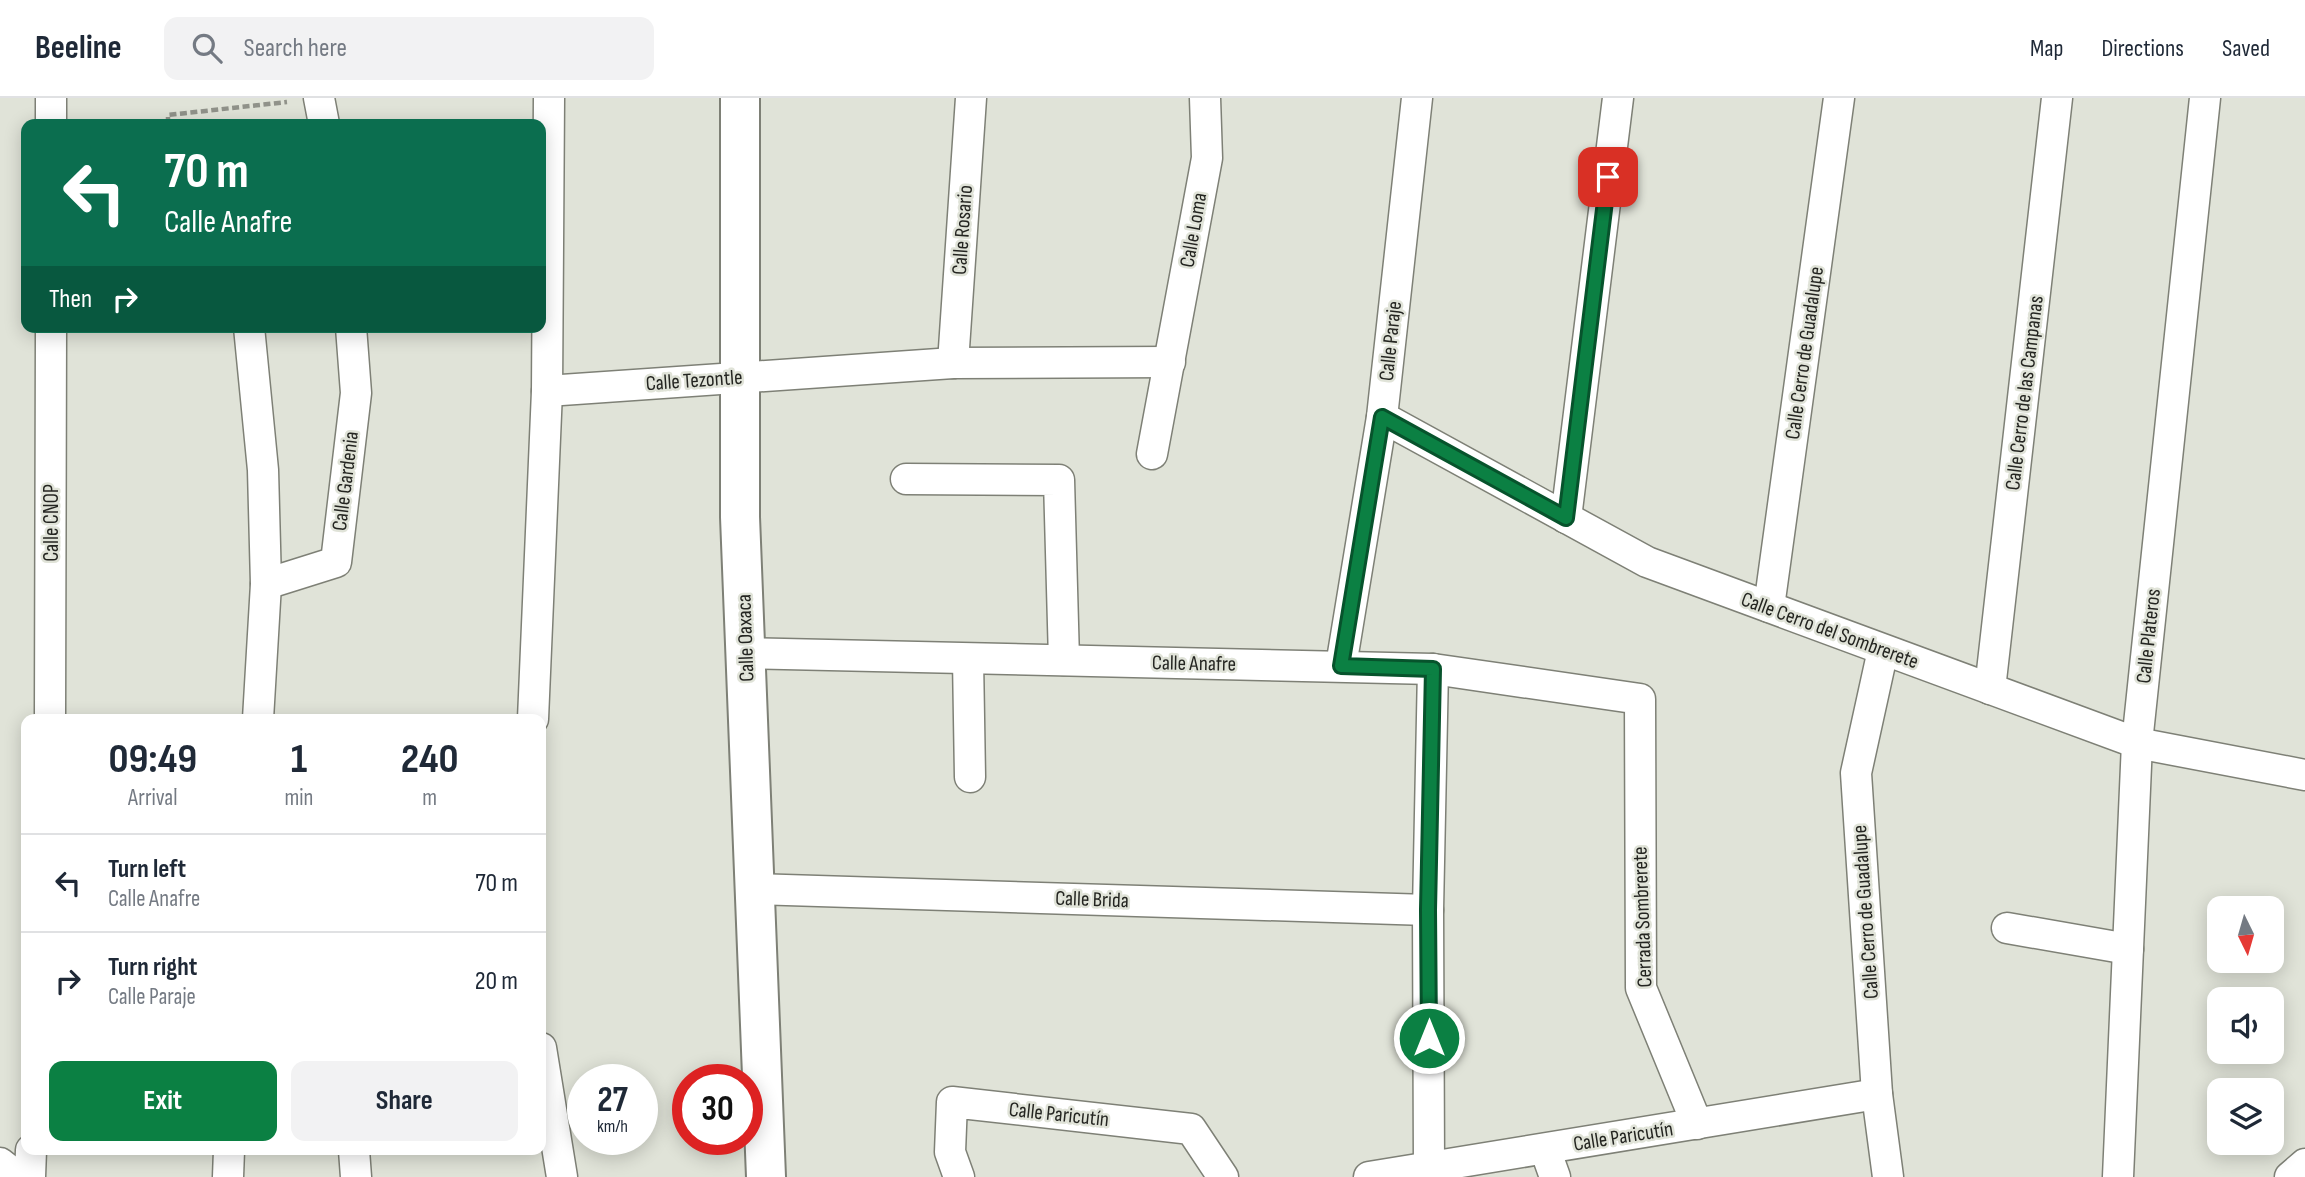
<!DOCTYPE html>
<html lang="en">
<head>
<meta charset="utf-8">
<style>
  body { margin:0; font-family:"Sofia Sans Condensed",sans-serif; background:#f2f2f3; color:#1f2937; height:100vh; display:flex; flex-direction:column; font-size:26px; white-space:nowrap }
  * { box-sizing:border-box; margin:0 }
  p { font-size:23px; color:#747a83 }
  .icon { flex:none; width:38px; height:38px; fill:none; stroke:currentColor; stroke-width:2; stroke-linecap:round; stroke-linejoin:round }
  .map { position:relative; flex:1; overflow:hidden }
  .details { position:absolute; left:21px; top:616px; width:525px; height:441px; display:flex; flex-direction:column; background:#fff; border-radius:14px; box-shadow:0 4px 18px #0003 }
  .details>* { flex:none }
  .banner { position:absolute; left:21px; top:21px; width:525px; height:214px; border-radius:14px; box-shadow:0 4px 18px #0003; background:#0b6e4f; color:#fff; overflow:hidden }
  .needle { width:46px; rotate:175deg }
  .buttons { position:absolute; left:2207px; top:798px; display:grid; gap:14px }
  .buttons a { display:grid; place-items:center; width:77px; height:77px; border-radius:14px; background:#fff; box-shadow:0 4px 18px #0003; font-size:35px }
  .speed { position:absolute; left:567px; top:966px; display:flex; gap:14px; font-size:35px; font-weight:700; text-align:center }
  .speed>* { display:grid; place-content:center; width:91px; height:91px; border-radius:50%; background:#fff; box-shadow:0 4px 18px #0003; line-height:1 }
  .speed small { font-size:18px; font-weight:400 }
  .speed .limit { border:10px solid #d22; background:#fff; color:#111 }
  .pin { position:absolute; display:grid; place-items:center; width:60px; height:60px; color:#fff; margin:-30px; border-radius:14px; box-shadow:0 4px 10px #0006 }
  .me { position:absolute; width:77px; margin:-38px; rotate:0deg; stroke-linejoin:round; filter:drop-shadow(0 0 5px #0008) }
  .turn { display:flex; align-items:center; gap:24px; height:147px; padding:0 28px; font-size:32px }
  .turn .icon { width:91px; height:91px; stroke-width:2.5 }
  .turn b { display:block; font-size:49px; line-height:60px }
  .then { display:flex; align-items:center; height:66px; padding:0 28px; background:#0003; gap:14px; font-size:26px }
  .eta { display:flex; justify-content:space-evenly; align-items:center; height:119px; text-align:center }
  .eta b { font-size:42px; font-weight:700; line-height:49px }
  .action { display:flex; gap:14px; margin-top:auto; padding:14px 28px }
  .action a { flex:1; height:80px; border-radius:14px; background:#0b8043; color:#fff; font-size:28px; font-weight:700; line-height:80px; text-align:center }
  .action a+a { background:#f2f2f3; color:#1f2937 }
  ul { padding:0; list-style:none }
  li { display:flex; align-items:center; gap:21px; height:98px; padding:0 28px; border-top:2px solid #e0e1e3 }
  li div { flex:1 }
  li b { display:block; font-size:26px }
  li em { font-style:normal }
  header { display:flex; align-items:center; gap:42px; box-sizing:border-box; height:98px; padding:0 35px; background:#fff; border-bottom:2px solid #e0e1e3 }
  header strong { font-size:33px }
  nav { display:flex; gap:38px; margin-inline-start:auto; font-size:24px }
  .search { width:490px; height:63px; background:#f2f2f3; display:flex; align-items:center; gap:18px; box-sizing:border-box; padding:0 24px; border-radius:14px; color:#747a83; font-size:26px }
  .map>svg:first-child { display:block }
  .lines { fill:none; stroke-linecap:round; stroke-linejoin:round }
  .street-casing { stroke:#7e8076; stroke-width:33 }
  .secondary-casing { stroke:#7e8076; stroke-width:42 }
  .path { stroke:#90928a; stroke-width:4.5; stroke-dasharray:7 3.5; stroke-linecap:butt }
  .street { stroke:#fff; stroke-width:30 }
  .secondary { stroke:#fff; stroke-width:38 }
  .route-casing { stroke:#07532c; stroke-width:18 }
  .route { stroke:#0b8043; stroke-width:12 }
  .labels { text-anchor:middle; stroke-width:5; stroke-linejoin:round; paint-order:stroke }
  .street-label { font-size:21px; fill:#242521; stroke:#e0e3d8 }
</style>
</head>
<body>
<header>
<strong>Beeline</strong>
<div class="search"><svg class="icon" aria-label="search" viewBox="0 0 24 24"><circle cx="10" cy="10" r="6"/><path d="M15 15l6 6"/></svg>Search here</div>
<nav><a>Map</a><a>Directions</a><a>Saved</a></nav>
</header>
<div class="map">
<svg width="2305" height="1079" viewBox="0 0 2305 1079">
  <rect width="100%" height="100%" fill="#e0e3d8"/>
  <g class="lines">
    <g class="street-casing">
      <g id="street">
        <polyline points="51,0 51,26"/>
        <polyline points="319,0 324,26"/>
        <polyline points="249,229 263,372 266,486 258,621"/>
        <polyline points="953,265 971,0"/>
        <polyline points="547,293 953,265 1170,264"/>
        <polyline points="1382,319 1647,464 2137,645 2305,677"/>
        <polyline points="1152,356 1207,60 1205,0"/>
        <polyline points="906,381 1059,382 1064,562"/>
        <polyline points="1566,420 1618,0"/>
        <polyline points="266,486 336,464 356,295 351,229"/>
        <polyline points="1769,509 1839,0"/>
        <polyline points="1883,552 1856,675 1877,996 1888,1079"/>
        <polyline points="745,555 1433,571 1640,601 1641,890 1697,1026"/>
        <polyline points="968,561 970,679"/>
        <polyline points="1341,568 1382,319 1417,0"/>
        <polyline points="1990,591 2057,0"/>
        <polyline points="50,621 51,229"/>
        <polyline points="533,621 547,293 549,0"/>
        <polyline points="755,791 1428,812"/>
        <polyline points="2007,830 2128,851"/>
        <polyline points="541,950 562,1079"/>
        <polyline points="1545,1051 1555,1079"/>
        <polyline points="354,1052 356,1079"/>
        <polyline points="0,1065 18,1079"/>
        <polyline points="1429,1068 1428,812 1433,571"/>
        <polyline points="30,1079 31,1052"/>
        <polyline points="228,1079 229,1052"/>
        <polyline points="959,1079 950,1054 952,1004 1191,1031 1223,1079"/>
        <polyline points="1369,1079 1877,996"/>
        <polyline points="2118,1079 2137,645 2205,0"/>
        <polyline points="2290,1079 2305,1066"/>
      </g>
    </g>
    <g class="secondary-casing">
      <polyline id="secondary" points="740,0 740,419 766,1079"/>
    </g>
    <polyline class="path" points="168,26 168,17 287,4"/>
    <use href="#street" class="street"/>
    <use href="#secondary" class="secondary"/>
  </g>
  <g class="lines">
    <g class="route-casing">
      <polyline id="route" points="1429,940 1428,812 1433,571 1341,568 1382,319 1566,420 1608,79"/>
    </g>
    <use href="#route" class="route"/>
  </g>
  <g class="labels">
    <g class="street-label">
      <text transform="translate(962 132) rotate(-86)" y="7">Calle Rosario</text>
      <text transform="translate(1193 132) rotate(-80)" y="7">Calle Loma</text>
      <text transform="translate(1390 243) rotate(-84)" y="7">Calle Paraje</text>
      <text transform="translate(1804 255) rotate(-82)" y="7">Calle Cerro de Guadalupe</text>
      <text transform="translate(694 282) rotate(-4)" y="7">Calle Tezontle</text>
      <text transform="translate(2024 295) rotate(-83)" y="7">Calle Cerro de las Campanas</text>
      <text transform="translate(345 383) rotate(-83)" y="7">Calle Gardenia</text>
      <text transform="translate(51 425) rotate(-90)" y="7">Calle CNOP</text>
      <text transform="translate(1830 532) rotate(20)" y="7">Calle Cerro del Sombrerete</text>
      <text transform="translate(2148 538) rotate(-84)" y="7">Calle Plateros</text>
      <text transform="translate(745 540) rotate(-92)" y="7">Calle Oaxaca</text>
      <text transform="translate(1194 565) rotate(1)" y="7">Calle Anafre</text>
      <text transform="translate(1092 801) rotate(2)" y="7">Calle Brida</text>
      <text transform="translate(1865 814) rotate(-94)" y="7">Calle Cerro de Guadalupe</text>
      <text transform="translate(1642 819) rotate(-92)" y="7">Cerrada Sombrerete</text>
      <text transform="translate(1059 1016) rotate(6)" y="7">Calle Paricutín</text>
      <text transform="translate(1623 1038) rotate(-9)" y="7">Calle Paricutín</text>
    </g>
  </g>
</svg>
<div class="buttons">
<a><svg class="needle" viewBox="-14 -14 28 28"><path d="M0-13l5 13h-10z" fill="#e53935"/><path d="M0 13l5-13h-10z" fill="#747a83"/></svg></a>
<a><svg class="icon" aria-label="sound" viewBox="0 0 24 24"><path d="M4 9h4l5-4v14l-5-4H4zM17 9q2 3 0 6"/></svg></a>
<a><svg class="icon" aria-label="layers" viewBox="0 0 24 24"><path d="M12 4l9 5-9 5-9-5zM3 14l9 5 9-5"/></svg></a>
</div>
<div class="speed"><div>27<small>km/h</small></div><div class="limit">30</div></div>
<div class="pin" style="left:1608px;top:79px;background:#d93025"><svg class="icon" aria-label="arrive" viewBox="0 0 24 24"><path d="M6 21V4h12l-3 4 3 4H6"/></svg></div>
<svg class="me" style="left:1429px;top:940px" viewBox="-20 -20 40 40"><circle r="17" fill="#0b8043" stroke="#fff" stroke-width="3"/><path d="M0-11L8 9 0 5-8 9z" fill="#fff"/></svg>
<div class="banner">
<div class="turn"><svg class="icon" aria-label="left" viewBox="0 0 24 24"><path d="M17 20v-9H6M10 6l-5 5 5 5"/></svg><div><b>70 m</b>Calle Anafre</div></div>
<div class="then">Then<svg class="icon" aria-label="right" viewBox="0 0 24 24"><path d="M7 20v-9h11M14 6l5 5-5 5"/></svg></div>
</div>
<section class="details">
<div class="eta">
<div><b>09:49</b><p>Arrival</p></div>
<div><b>1</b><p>min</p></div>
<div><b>240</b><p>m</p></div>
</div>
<ul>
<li><svg class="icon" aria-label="left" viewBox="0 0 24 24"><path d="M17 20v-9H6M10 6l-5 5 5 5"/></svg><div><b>Turn left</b><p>Calle Anafre</p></div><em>70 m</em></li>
<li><svg class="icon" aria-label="right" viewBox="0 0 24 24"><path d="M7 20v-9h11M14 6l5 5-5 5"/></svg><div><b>Turn right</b><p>Calle Paraje</p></div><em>20 m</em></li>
</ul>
<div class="action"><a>Exit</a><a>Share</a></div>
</section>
</div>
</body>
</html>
